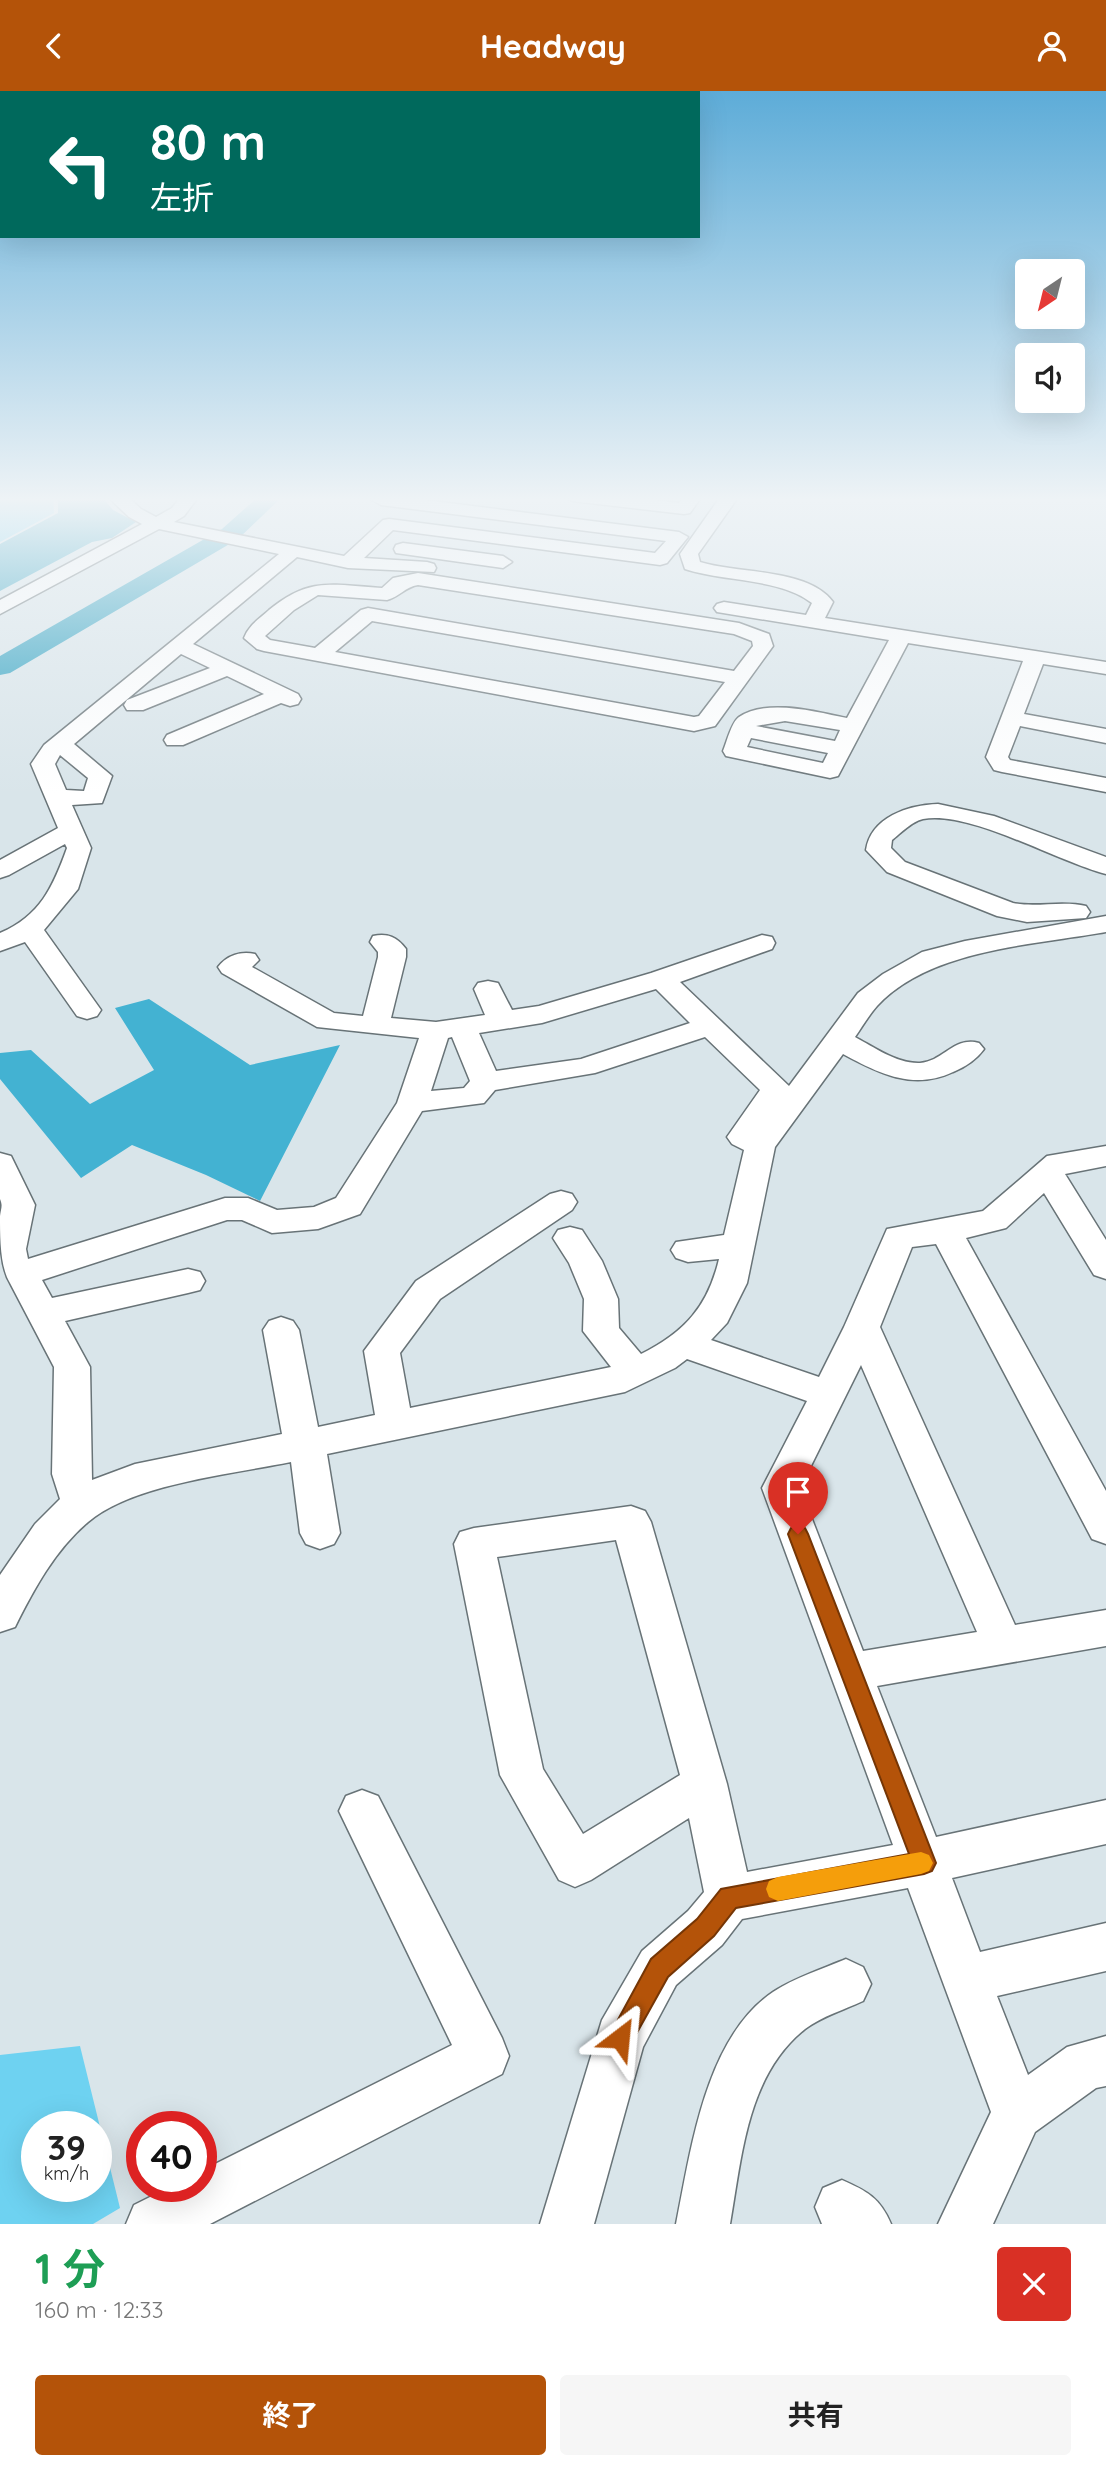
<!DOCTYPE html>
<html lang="ja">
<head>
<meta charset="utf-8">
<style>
  body { margin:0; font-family:Quicksand,"Noto Sans JP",sans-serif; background:#f6f6f6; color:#222; height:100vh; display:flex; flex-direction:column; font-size:26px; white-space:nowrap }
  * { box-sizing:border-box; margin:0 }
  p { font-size:23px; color:#767676 }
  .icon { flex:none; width:38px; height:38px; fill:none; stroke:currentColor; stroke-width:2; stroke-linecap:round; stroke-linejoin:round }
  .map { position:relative; height:2133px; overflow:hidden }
  .panel { display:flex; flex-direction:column; background:#fff; flex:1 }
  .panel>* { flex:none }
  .guide { position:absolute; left:0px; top:0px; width:700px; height:147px; box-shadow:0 7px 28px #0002; background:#00695c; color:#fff; overflow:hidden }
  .needle { width:46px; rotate:215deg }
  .buttons { position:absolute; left:1015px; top:168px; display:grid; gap:14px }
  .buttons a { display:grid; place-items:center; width:70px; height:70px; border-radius:7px; background:#fff; box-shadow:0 7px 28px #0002; font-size:35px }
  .speed { position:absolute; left:21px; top:2020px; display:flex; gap:14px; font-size:35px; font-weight:700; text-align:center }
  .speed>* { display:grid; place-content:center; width:91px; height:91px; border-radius:50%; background:#fff; box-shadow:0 7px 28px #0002; line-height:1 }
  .speed small { font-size:18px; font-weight:400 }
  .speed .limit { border:10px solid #d22; background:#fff; color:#111 }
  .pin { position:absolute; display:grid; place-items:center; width:60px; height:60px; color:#fff; margin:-72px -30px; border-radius:50% 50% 50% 0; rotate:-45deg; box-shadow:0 0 7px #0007 }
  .pin .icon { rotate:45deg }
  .me { position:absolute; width:77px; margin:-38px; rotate:29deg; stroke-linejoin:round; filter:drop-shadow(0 0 5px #0008) }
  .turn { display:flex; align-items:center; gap:24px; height:147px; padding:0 35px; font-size:32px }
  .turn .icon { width:91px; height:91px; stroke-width:2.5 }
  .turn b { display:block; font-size:49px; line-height:60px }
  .round { display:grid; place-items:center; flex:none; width:74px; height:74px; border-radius:7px; background:#f6f6f6 }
  .headline { display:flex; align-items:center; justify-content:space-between; height:119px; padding:0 35px }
  h1 { font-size:42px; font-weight:700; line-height:52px; color:#1e9e55 }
  .action { display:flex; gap:14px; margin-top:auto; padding:14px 35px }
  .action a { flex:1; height:80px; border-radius:7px; background:#b45309; color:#fff; font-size:28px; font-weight:700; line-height:80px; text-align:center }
  .action a+a { background:#f6f6f6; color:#222 }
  header { display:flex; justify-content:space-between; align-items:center; height:91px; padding:0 35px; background:#b45309; color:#fff; font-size:32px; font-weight:700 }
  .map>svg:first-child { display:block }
  .green { fill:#6ed2f1; fill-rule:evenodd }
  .forest { fill:#43b2d2 }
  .water { fill:#2ca0c0 }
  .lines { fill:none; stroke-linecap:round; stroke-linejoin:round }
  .river { fill:#2ca0c0; fill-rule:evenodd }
  .minor-casing { stroke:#687377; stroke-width:3 }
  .minor { fill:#fff; fill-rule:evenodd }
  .route { fill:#b45309; stroke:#753606; stroke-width:2 }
  .slow { fill:#f59e0b }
</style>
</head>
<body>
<header><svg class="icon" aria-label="back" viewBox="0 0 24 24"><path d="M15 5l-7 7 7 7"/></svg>Headway<svg class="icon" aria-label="person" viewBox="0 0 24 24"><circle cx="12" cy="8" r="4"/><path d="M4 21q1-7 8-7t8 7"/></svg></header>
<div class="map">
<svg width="1106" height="2133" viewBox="0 0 1106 2133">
  <rect width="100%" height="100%" fill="#d9e5ea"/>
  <g class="green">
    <polygon points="0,405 53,405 54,422 0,451"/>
    <path d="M 80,1955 L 120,2117 L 93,2133 L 0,2133 L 0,1964 ZM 37,2035 L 96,2035 L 96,2095 L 37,2095 Z"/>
  </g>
  <polygon class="forest" points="149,908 250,974 340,954 260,1110 206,1084 132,1054 81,1087 0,988 0,962 31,959 90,1013 154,979 115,917"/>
  <polygon class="water" points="58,405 101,405 113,419 136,431 112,447 92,451 0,500 0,453 58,422"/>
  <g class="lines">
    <polygon class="river" points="259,405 283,405 238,448 10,582 0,584 0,565 222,438"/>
    <g class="minor-casing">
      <g id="minor">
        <path d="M 107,405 L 127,405 L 141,418 L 156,426 L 172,417 L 181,405 L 199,405 L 184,425 L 174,431 L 344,465 L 383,429 L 389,428 L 655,462 L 666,450 L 381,414 L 372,409 L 375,405 L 393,405 L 679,441 L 688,446 L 667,472 L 660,474 L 393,439 L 364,467 L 427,471 L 434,473 L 436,477 L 434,481 L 348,477 L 297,466 L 193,553 L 298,603 L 301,608 L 298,613 L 290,615 L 281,612 L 183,654 L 167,654 L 164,649 L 167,644 L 264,603 L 227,585 L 143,619 L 127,619 L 124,614 L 127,609 L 210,577 L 181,563 L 74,653 L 112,685 L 102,712 L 72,714 L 91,757 L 78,798 L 44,839 L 101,919 L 97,925 L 87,928 L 77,925 L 25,851 L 0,860 L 0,842 C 40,825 53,796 67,757 L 65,753 L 9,784 L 0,787 L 0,769 L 58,737 L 31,673 L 44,654 L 279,463 L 159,438 L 0,523 L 0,509 L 142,433 L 129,426 ZM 60,664 L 88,687 L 84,700 L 66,699 L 55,673 Z"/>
        <polygon points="563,405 620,405 679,412 684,405 702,405 690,422 684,423 572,410"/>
        <path d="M 721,405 L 739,405 L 698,463 L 700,471 C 738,483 808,477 833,511 L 825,527 L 1106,571 L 1106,583 L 1043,573 L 1024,623 L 1106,638 L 1106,652 L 1020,635 L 1008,666 L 1010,669 L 1106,687 L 1106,701 L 1002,681 L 994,679 L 986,666 L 1023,570 L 908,552 L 838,685 L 830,687 L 726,665 L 723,660 C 727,651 731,632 739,626 C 767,607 817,621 847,627 L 889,549 L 717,521 L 714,517 L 717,513 L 724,511 L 806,524 L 812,512 C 780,487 725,491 685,478 L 680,463 ZM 785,630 L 840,639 L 835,650 L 756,635 ZM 751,647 L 828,662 L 823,672 L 747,656 Z"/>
        <polygon points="403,452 503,465 512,471 503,477 396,462 394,458 396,454"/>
        <path d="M 418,482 L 739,532 L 769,543 L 773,555 L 715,635 L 694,640 L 264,560 L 257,558 L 244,547 C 249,534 259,528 269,519 C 310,485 333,494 382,497 L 393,487 ZM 418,494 L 734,543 L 752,550 L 753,555 L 734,580 L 368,517 L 361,519 L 315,557 L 270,549 L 265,545 L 294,519 L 318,504 L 387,509 C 399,506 405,496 418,494 ZM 372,530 L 725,591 L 699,625 L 694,626 L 335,561 Z"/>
        <path d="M 938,713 L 994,725 L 1106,766 L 1106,783 C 1058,771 970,719 923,728 C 912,730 901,742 892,749 L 891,757 L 905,771 L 1013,812 C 1037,817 1062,809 1086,815 L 1090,821 L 1086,827 L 1027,831 L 997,825 L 887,781 L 866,759 C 871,726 908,714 938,713 Z"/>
        <path d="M 1106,825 L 1106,841 C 1034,854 929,858 877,915 C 869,924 862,936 855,946 C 874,956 897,973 920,972 C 944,970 954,945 979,952 L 984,958 C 976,969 965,976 953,981 C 913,1000 878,982 843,963 L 775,1056 L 747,1192 L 727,1232 L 711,1249 L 819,1286 L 844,1236 L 887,1138 L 983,1120 L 1047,1065 L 1106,1055 L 1106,1075 L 1065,1083 L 1106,1149 L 1106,1188 L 1094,1184 L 1044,1102 L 1006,1137 L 966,1147 L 1106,1400 L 1106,1453 L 1092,1448 L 936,1153 L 912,1156 L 880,1236 L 1015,1534 L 1106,1519 L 1106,1555 L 877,1595 L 936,1746 L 1106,1709 L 1106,1753 L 952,1787 L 980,1861 L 1106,1832 L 1106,1880 L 997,1905 L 1028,1984 L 1067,1956 L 1106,1945 L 1106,1995 L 1096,1997 L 1035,2041 L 993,2133 L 938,2133 L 991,2021 L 908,1797 L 742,1828 L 722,1854 L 676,1894 L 643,1956 L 594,2133 L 540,2133 L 602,1929 L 642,1860 L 688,1820 L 704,1801 L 689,1727 L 591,1789 L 575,1796 L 559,1789 L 500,1684 L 454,1453 L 460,1441 L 474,1437 L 631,1415 L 645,1420 L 651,1431 L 727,1693 L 747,1781 L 893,1754 L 762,1397 L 807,1310 L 687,1268 L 675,1277 L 625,1301 L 327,1363 L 340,1442 L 334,1453 L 320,1458 L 306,1453 L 300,1442 L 291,1371 C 232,1383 132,1393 88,1431 C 55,1459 34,1498 15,1536 L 0,1541 L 0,1484 L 35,1433 L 60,1408 L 52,1383 L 54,1276 L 10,1192 C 0,1176 0,1146 0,1125 C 1,1117 3,1115 0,1108 L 0,1062 L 11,1065 L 35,1114 L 26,1158 L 28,1168 L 225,1107 L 248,1107 L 277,1119 L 314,1116 L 336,1107 L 397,1012 L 419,947 L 317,936 L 222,882 L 218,876 C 227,864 241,860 255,863 L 259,869 L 252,876 L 334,922 L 363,925 L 378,866 L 378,861 L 370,851 L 373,845 C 388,842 397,846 406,858 L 406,866 L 391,927 L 436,931 L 485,924 L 474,898 L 478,892 L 488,890 L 498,892 L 512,919 L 539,915 L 651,882 L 762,844 L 772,846 L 775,852 L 772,858 L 680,891 L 789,995 L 858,902 L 883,883 L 922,861 L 965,850 ZM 656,898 L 690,932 L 581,968 L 496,980 L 479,942 L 542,932 ZM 452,946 L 470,990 L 464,997 L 431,1000 L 448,947 ZM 705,946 L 760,999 L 727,1046 L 732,1053 L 744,1059 L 724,1144 L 676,1151 L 671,1159 L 676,1167 L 688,1171 L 719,1168 C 708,1215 685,1241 641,1263 L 619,1237 L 618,1208 L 602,1170 L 582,1139 L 570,1136 L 558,1139 L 553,1147 L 569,1172 L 584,1208 L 583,1240 L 611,1276 L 410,1317 L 400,1262 L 440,1208 L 572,1119 L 577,1111 L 572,1103 L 561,1100 L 550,1103 L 416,1190 L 364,1260 L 375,1324 L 318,1336 L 299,1239 L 293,1230 L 281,1226 L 269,1230 L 263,1239 L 282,1343 L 135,1373 L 92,1389 L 90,1276 L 65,1230 L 188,1202 L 200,1199 L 205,1190 L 200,1181 L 188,1178 L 52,1207 L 42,1189 L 227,1129 L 242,1129 L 272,1142 L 318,1138 L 360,1123 L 422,1020 L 484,1012 L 495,999 L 595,982 ZM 861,1274 L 977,1541 L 863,1560 L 800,1397 ZM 616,1449 L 680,1684 L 583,1743 L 543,1678 L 497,1466 Z"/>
        <polygon points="362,1699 378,1705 502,1947 509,1965 502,1983 210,2133 126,2133 134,2114 172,2095 201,2095 201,2080 452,1954 339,1720 346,1705"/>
        <path d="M 846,1868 L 863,1876 L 871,1893 L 863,1910 C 844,1919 822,1925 805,1938 C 747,1984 742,2065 730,2133 L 676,2133 C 691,2059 705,1947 773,1901 C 794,1887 822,1878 846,1868 Z"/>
        <path d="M 842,2089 C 867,2100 880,2107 891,2133 L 822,2133 L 815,2116 L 823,2097 Z"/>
      </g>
    </g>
    <use href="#minor" class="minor"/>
  </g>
  <linearGradient id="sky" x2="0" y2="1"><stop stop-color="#5dacd8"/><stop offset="0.58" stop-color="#eef3f6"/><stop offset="1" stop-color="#eef3f6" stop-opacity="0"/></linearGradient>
  <rect width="1106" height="704" fill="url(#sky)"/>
  <polygon class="route" points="798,1435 805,1437 808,1443 936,1772 932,1780 924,1783 736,1817 714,1845 668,1886 629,1956 620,1960 611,1956 608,1947 651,1868 697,1828 721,1798 909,1763 788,1443 791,1437"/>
  <polygon class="slow" points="921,1761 929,1764 933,1772 929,1780 921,1783 778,1810 769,1806 766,1798 769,1790 778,1786"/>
</svg>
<div class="buttons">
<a><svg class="needle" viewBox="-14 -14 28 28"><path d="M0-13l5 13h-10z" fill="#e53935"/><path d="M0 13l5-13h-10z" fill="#767676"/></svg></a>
<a><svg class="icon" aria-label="sound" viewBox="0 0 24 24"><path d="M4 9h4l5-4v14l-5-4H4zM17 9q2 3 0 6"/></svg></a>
</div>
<div class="speed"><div>39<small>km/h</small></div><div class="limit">40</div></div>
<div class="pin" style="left:798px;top:1443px;background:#d93025"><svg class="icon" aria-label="arrive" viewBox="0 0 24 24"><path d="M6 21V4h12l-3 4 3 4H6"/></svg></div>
<svg class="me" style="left:620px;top:1947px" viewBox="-20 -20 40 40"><path d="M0-17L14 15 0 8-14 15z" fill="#b45309" stroke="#fff" stroke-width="4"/></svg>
<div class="guide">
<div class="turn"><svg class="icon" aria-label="left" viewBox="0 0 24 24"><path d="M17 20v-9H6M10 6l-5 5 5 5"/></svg><div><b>80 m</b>左折</div></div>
</div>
</div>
<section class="panel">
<div class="headline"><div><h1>1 分</h1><p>160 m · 12:33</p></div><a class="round" style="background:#d93025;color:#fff"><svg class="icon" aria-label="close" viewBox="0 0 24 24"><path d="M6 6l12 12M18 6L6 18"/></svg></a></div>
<div class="action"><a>終了</a><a>共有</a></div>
</section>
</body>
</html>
